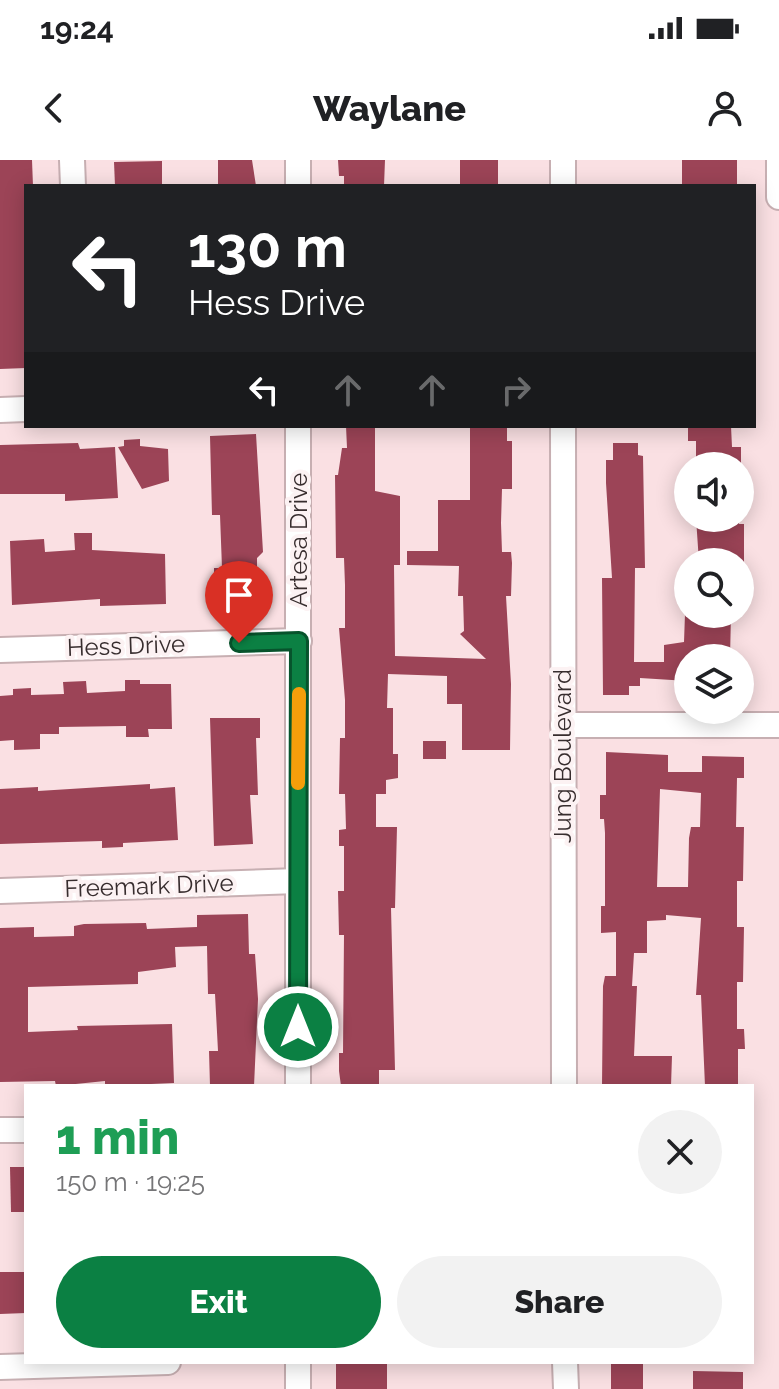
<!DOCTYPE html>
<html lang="en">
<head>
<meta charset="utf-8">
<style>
  body { margin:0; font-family:Raleway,sans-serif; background:#f2f2f2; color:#202124; height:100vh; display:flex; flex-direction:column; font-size:30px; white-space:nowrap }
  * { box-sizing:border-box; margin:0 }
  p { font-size:26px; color:#757577 }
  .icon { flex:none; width:44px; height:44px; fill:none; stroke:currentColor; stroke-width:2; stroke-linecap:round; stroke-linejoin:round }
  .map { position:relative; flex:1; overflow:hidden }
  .details { position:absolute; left:24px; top:924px; width:730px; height:280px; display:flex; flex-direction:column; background:#fff; border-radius:0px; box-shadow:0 4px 20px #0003 }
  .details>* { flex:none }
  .hud { position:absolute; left:24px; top:24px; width:732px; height:244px; border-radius:0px; box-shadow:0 4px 20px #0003; background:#202124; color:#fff; overflow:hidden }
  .fabs { position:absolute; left:674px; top:292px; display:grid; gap:16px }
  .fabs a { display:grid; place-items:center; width:80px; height:80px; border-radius:50%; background:#fff; box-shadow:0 4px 20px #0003; font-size:40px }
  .pin { position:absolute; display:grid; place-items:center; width:68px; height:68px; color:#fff; margin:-82px -34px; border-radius:50% 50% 50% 0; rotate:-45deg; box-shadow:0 0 8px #0007 }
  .pin .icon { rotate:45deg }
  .me { position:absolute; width:88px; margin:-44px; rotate:0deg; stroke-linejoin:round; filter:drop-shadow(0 0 6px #0008) }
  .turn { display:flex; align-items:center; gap:28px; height:168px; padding:0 32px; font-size:36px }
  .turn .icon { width:104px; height:104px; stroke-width:2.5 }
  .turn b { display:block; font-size:56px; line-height:68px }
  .lanes { display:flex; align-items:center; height:76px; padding:0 32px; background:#0003; justify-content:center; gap:40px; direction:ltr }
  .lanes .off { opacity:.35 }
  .round { display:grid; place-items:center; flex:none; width:84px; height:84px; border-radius:42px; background:#f2f2f2 }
  .head { display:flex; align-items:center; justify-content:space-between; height:136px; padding:0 32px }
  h1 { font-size:48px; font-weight:800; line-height:60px; color:#1e9e55 }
  .cta { display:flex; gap:16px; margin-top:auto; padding:16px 32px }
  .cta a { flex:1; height:92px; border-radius:48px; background:#0b8043; color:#fff; font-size:32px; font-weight:800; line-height:92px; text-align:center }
  .cta a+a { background:#f2f2f2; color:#202124 }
  .status { display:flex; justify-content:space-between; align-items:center; height:56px; padding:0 40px; background:#fff; direction:ltr }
  .status svg { height:22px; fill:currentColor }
  header { display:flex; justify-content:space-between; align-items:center; height:104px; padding:0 32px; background:#fff; font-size:36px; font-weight:800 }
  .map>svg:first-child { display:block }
  .building { fill:#9c4457; fill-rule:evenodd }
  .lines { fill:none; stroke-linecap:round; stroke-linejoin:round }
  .minor-casing { stroke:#c7afb2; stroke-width:28 }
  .minor { stroke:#fff; stroke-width:24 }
  .route-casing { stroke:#07532c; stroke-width:20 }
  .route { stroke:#0b8043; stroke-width:14 }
  .slow { stroke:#f59e0b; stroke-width:14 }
  .labels { text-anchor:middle; stroke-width:8; stroke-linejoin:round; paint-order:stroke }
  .street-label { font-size:24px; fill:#372d2e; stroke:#fcf2f3 }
</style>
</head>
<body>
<div class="status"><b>19:24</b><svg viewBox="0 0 49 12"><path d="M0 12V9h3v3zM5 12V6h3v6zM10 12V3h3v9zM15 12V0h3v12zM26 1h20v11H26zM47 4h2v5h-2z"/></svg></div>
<header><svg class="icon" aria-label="back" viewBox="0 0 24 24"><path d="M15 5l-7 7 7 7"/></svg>Waylane<svg class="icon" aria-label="person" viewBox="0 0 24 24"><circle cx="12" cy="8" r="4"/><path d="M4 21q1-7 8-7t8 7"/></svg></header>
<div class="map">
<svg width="779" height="1229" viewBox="0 0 779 1229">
  <rect width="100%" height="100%" fill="#fae0e3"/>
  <g class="building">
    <polygon points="0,0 32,0 33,26 26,26 26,208 0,209"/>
    <polygon points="218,0 252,0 256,26 218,26"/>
    <polygon points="338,0 385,0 384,26 344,26 344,16 339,16"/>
    <rect x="460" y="0" width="38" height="26"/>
    <rect x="682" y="0" width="55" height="26"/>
    <polygon points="162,1 162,26 115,26 114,2"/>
    <polygon points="346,266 375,266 375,331 400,336 400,405 394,405 395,496 486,499 460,474 464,471 463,436 458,436 459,406 407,405 407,391 438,391 438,340 470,340 470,266 507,266 507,281 512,281 512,329 502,329 501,363 502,392 511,392 512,403 511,436 506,436 511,524 510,590 462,590 462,544 447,544 447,516 388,514 387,548 393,548 393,594 398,594 398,618 386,620 386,634 376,634 376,667 397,667 395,748 391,748 395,910 379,910 379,926 341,926 339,911 339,893 343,893 344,775 339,775 338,731 344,731 344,686 339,686 339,670 346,669 345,634 339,634 340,578 345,578 345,540 339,468 345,468 345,425 344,398 336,398 335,315 338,315 342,288 347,288"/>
    <polygon points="688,266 731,266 732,287 741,287 741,306 696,306 696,281 688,281"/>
    <polygon points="256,274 263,392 257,398 257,444 214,444 214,408 222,408 220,355 212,355 210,276"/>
    <polygon points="140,279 140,286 168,289 169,321 142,329 118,287 124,286 124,280"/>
    <polygon points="78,283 80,289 115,287 118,338 65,341 65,334 0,334 0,285"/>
    <polygon points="613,283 638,283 638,295 643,296 645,408 635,408 634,502 664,502 664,485 684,482 685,454 731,454 730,498 688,498 688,521 640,518 640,526 629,526 629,535 603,535 602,418 612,418 606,323 606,300 613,300"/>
    <polygon points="696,358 739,358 739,364 744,364 744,402 699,402"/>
    <polygon points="74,373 92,373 92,390 165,394 166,444 100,446 100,439 12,445 10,381 44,379 45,392 75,390"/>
    <polygon points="125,520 140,520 140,524 171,524 172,569 148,569 149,577 126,577 126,566 59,567 59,574 40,574 40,589 14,590 14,580 0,581 0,536 13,535 13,529 31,528 31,535 64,534 63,522 86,521 87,533 125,531"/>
    <polygon points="210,558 260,558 260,578 256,578 258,635 250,635 253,684 214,686"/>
    <rect x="423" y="581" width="23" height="18"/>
    <path d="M 606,592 L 668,595 L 668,612 L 702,612 L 702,596 L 744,597 L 744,618 L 737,618 L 736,667 L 744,667 L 743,721 L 737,721 L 737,767 L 744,767 L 743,822 L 737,822 L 737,869 L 744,869 L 745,889 L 738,889 L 738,926 L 705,926 L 701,835 L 696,835 L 701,758 L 666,755 L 666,760 L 647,761 L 647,793 L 634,793 L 632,826 L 637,826 L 634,896 L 672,896 L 671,926 L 602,926 L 603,826 L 605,816 L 616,816 L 616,772 L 601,773 L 601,746 L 605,746 L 605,673 L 604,659 L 600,659 L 600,635 L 606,635 ZM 660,629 L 701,633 L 700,667 L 691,667 L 689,678 L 688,727 L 657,727 Z"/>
    <polygon points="150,624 150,629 175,627 178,680 123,683 123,687 102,688 102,681 0,684 0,629 38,627 38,631"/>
    <polygon points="248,754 249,794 255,794 258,839 254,926 210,926 209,891 218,891 215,834 208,834 207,786 175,787 176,807 138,812 138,824 28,827 28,872 78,870 77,866 172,864 174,923 105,926 105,921 56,926 55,921 0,922 0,768 34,767 34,777 74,776 74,766 84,764 146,763 147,769 197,767 197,755"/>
    <polygon points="10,1007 26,1007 26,1052 11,1052"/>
    <polygon points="0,1112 26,1112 26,1153 0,1154"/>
    <rect x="336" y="1202" width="51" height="27"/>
    <rect x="611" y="1202" width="32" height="27"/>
    <polygon points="693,1211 743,1212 743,1229 693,1229"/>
  </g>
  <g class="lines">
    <g class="minor-casing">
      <g id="minor">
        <polyline points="72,0 73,26"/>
        <polyline points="298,0 298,26"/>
        <polyline points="779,0 779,37"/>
        <polyline points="563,26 563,0"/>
        <polyline points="0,250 26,249"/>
        <polyline points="563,266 564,926"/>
        <polyline points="0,490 299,481"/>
        <polyline points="563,565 779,565"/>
        <polyline points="0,731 298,721"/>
        <polyline points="298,926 298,266"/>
        <polyline points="0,970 26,970"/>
        <polyline points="298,1202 298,1229"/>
        <polyline points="565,1202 566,1229"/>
        <polyline points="0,1207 168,1202"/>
      </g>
    </g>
    <use href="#minor" class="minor"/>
  </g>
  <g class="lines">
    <g class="route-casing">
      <polyline id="route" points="239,483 299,481 298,867"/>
    </g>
    <use href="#route" class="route"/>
    <polyline class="slow" points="298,623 299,534"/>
  </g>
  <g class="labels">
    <g class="street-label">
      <text transform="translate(299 380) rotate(-90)" y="8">Artesa Drive</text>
      <text transform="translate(126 486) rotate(-2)" y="8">Hess Drive</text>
      <text transform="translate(563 596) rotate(-90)" y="8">Jung Boulevard</text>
      <text transform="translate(149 726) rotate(-2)" y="8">Freemark Drive</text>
    </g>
  </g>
</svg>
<div class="fabs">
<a><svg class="icon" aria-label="sound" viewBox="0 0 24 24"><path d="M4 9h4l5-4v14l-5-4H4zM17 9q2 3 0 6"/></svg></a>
<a><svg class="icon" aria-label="search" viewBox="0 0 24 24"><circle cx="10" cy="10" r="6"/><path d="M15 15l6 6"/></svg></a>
<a><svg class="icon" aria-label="layers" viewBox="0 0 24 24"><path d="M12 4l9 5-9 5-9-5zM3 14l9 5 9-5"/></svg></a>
</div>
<div class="pin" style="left:239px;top:483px;background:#d93025"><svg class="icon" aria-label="arrive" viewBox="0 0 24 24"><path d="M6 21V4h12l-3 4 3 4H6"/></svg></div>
<svg class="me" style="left:298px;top:867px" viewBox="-20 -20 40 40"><circle r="17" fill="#0b8043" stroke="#fff" stroke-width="3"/><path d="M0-11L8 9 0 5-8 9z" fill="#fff"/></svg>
<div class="hud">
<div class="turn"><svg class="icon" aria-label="left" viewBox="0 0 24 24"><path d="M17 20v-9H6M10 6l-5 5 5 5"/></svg><div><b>130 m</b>Hess Drive</div></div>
<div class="lanes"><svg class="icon" aria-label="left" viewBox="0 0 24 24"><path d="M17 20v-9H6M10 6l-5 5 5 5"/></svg><svg class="icon off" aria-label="ahead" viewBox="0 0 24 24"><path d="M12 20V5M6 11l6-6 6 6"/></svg><svg class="icon off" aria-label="ahead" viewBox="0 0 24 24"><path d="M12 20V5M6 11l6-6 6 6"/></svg><svg class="icon off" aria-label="right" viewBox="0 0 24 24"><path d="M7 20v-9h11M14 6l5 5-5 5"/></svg></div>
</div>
<section class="details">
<div class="head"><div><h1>1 min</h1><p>150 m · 19:25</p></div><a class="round"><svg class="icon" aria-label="close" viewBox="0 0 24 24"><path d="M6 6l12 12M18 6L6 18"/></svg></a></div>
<div class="cta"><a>Exit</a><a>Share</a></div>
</section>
</div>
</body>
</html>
